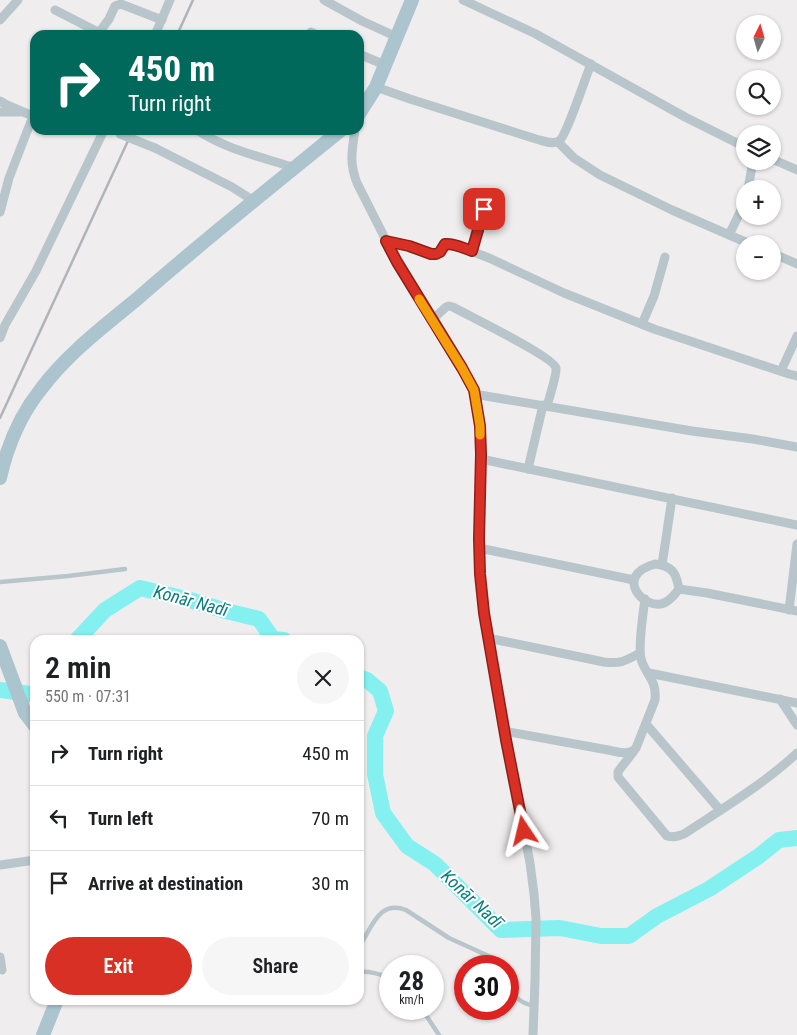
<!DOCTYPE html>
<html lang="en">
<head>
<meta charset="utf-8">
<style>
  body { margin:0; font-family:"Roboto Condensed",sans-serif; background:#f6f6f6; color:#202124; height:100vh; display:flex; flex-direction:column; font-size:19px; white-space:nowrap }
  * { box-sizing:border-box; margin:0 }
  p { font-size:16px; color:#757577 }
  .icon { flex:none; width:28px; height:28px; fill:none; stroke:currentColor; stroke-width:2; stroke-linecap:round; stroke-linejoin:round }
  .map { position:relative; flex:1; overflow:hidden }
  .sheet { position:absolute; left:30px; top:635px; width:334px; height:370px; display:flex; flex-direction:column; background:#fff; border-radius:15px; box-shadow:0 1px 4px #0004 }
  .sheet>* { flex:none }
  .top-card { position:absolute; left:30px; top:30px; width:334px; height:105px; border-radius:15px; box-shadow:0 1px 4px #0004; background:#00695c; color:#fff; overflow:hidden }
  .needle { width:32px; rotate:5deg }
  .tools { position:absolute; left:736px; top:15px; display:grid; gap:10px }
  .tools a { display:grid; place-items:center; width:45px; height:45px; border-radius:50%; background:#fff; box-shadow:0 1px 4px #0004; font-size:25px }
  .speed { position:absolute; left:379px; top:955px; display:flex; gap:10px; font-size:25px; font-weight:700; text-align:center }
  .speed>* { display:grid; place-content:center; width:65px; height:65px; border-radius:50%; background:#fff; box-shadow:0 1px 4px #0004; line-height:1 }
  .speed small { font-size:12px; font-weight:400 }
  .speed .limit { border:8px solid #d22; background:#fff; color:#111 }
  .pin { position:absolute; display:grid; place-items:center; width:42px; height:42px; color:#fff; margin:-21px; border-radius:10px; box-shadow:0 2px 8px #0006 }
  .me { position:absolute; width:55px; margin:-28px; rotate:350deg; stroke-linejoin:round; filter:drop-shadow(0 0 4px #0008) }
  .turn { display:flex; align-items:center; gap:18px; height:105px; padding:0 15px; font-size:22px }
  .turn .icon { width:65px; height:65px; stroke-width:2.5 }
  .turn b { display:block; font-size:35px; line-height:42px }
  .round { display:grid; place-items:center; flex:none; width:52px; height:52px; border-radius:26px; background:#f6f6f6 }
  .headline { display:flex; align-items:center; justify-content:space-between; height:85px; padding:0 15px }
  h1 { font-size:30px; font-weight:600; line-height:38px }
  .button { display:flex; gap:10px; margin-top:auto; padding:10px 15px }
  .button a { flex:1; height:58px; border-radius:30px; background:#d93025; color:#fff; font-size:20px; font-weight:600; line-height:58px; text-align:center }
  .button a+a { background:#f6f6f6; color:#202124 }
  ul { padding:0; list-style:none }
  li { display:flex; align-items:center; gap:15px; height:65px; padding:0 15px; border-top:1px solid #e0e0e0 }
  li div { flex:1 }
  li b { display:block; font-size:19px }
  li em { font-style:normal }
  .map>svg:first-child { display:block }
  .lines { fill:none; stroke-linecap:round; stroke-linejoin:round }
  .river { stroke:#84f0f0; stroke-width:16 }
  .service { stroke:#b8c6cb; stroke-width:4.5 }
  .minor { stroke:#b8c6cb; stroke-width:9 }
  .primary { stroke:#abc4ce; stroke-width:14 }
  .rail { stroke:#afb4b8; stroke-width:2.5 }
  .minor-bridge { stroke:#b8c6cb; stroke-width:9 }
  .route-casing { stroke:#8d1f18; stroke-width:12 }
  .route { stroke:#d93025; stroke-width:9 }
  .slow { stroke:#f59e0b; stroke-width:9 }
  .labels { text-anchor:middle; stroke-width:4; stroke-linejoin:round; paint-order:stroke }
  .water-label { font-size:18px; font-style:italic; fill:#097e7f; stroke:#fff }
</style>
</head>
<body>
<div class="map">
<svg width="797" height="1035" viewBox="0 0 797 1035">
  <rect width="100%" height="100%" fill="#f0edee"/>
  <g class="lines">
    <g class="river">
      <polyline points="77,640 105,610 140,588 190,600 226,611 259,619 273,639 284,640"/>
      <polyline points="359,677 367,680 380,691 386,711 375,736 375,774 383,813 407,846 435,864 501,930 560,928 601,936 629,936 657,916 709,889 759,856 779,840 797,838"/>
      <polyline points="0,690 30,694 35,692"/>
    </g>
    <g class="service">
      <polyline points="0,582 68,576 125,569"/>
      <path d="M 362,942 C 373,924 381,900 406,910 L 449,938 L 493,958 L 499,962 L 504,966"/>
      <path d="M 359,972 C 370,971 379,974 390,978"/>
      <path d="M 508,974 C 513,993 513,1001 534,1006"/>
      <polyline points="422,1009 439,1035"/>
    </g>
    <g class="minor">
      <polyline points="324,0 362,21 397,37"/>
      <polyline points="463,0 534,33 685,117 745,147"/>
      <polyline points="55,10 98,32 101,30 109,19 115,6 121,4 162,20"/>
      <polyline points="0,20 18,0"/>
      <polyline points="311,32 317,35"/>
      <polyline points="155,35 170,0"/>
      <polyline points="359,54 385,65"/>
      <path d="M 376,87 L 410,99 L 536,139 C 543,141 553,145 559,141 C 566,137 586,76 591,64"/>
      <polyline points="0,101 7,105 35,117"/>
      <polyline points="0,112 20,112"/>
      <path d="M 197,130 C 227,150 262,157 295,168"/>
      <path d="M 355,130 C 352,151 349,162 357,183 L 397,262 L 462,368 L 473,390 L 476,404 L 480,426 L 481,453 L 479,539 L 480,573 L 484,613 L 506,740 L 530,863 L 534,894 L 536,919 L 535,981 L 533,1035"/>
      <polyline points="558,142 574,158 600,175 672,210 750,244"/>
      <polyline points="155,148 232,187 254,201"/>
      <polyline points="772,159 797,170"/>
      <polyline points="748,189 753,161"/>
      <polyline points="0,212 9,178 33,116"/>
      <polyline points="729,235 745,202"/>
      <polyline points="386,241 409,246 431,254 436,254 440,252 445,244 453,244 489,258 564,293 654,329 789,374 797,376"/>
      <polyline points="472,251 484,209"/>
      <polyline points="772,253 797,264"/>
      <path d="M 432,320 L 446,307 L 449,306 L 453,307 C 467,315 554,357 556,368 C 557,374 549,399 547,406"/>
      <polyline points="642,324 654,296 665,257"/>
      <polyline points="0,338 5,325 36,271 104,130"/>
      <polyline points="781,371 797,336"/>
      <polyline points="474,394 692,431 753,439 797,447"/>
      <polyline points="481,459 797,525"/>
      <polyline points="528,469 543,405"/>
      <polyline points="479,548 634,580"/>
      <path d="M 655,564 C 673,566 676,573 679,589 C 675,594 671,600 664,603 C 645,611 612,576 655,564 Z"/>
      <polyline points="662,565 672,498"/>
      <polyline points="679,589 707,593 797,611"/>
      <polyline points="789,610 797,544"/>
      <path d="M 488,638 L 604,662 C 621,664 625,661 640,653"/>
      <polyline points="649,673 797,703"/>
      <polyline points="780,699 797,725"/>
      <polyline points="646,724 720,810"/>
      <path d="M 504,731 L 608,750 C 617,752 629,756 636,748 L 655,700 C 657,679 646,676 641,659 C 638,646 643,614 645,599"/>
      <path d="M 634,751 L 620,769 L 618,772 L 618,777 L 667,836 C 674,838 678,836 684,834 C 722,809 764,784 797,753"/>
      <polyline points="0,865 35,860"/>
      <polyline points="0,957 2,970"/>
    </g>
    <g class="primary">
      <polyline points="359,114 376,87 412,0"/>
      <path d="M 0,478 C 7,447 21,414 41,389 C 67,354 103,327 137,299 C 203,241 272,186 341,130"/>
      <polyline points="0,646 25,713 35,726"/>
      <polyline points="43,1035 57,1000"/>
    </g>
    <g class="rail">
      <polyline points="177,35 193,0"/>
      <polyline points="0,418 133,130"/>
    </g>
    <polyline class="minor-bridge" points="120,134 155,148"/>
  </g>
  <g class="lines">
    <g class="route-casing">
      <path id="route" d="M 484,209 L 472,251 C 463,248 454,243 445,244 L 440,252 L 436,254 L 431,254 L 409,246 L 386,241 L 397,262 L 462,368 L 474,390 L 480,426 L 481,454 L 479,539 L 480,574 L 484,613 L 506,740 L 524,831"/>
    </g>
    <use href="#route" class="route"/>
    <polyline class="slow" points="419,299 462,368 474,390 480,426 480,435"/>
  </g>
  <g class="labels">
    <g class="water-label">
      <text transform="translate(191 601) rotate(15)" y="6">Konār Nadī</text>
      <text transform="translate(472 899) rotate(43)" y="6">Konār Nadī</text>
    </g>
  </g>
</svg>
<div class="tools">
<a><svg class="needle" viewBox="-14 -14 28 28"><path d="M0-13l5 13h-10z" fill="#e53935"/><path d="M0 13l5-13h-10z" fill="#757577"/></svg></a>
<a><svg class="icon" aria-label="search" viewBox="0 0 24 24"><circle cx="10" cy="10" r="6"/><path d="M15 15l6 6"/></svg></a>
<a><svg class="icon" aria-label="layers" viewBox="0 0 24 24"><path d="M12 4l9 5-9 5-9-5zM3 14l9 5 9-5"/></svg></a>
<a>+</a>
<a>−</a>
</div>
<div class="speed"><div>28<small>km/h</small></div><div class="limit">30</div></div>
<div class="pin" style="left:484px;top:209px;background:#d93025"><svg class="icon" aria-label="arrive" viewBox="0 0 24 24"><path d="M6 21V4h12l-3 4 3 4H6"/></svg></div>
<svg class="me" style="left:524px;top:831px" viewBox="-20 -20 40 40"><path d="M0-17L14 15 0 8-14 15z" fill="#d93025" stroke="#fff" stroke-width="4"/></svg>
<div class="top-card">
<div class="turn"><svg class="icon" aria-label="right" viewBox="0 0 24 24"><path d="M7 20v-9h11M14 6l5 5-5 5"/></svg><div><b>450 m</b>Turn right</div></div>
</div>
<section class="sheet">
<div class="headline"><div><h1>2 min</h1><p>550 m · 07:31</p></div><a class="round"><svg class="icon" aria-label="close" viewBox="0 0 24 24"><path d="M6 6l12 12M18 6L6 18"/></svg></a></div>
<ul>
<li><svg class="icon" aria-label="right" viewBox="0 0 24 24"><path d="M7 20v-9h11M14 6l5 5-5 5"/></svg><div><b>Turn right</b></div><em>450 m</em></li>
<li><svg class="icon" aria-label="left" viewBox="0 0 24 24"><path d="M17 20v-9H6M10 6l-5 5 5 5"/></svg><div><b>Turn left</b></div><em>70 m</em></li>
<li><svg class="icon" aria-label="arrive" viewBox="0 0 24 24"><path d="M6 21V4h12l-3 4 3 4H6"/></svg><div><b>Arrive at destination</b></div><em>30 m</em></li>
</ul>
<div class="button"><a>Exit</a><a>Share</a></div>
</section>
</div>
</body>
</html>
